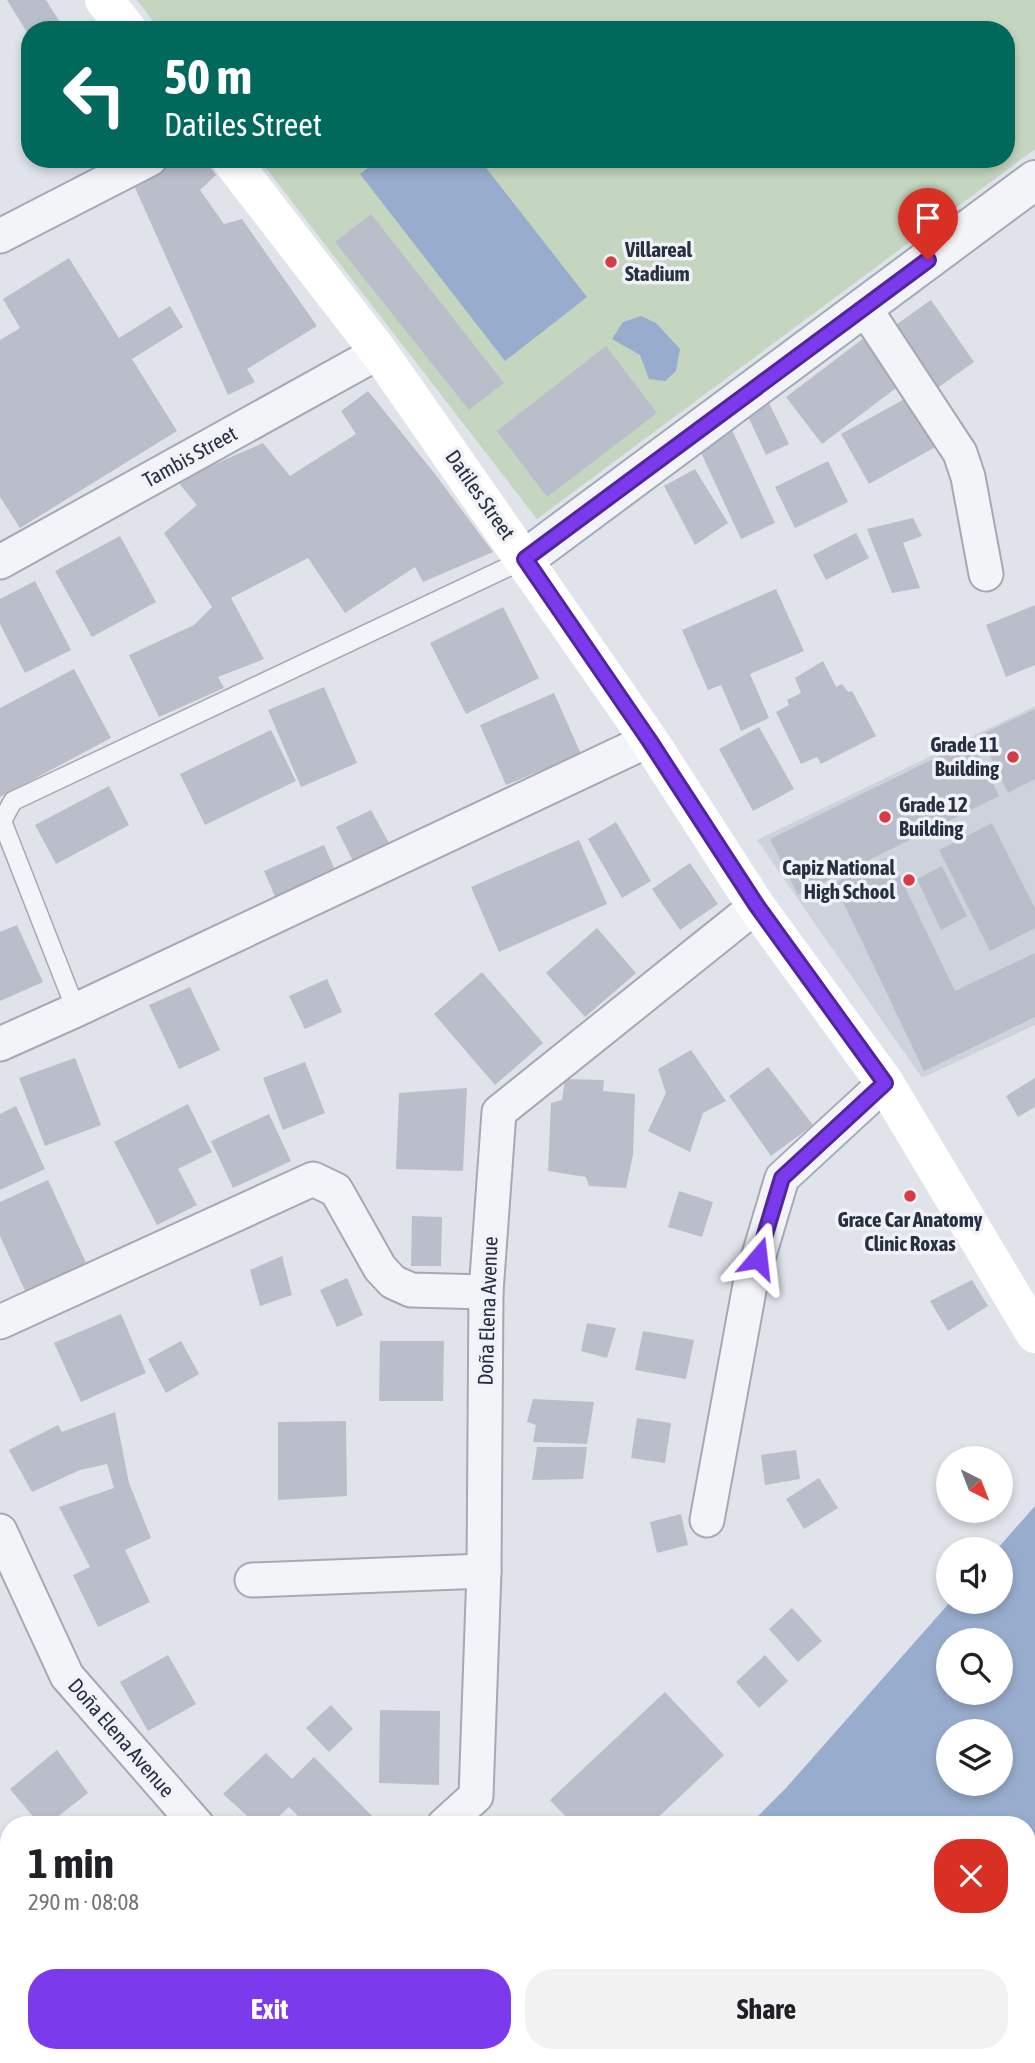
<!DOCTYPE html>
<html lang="en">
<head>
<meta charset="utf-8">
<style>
  body { margin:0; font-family:"Asap Condensed",sans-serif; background:#f2f2f2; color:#202124; height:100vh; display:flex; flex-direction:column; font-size:26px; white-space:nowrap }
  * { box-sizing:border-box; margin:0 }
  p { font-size:23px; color:#757577 }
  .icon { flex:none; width:38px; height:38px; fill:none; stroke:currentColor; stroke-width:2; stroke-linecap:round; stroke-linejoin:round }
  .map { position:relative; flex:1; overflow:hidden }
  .details { position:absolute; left:0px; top:1816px; width:1036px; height:247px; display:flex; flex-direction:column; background:#fff; border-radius:28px 28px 0 0; box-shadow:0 4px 10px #0003 }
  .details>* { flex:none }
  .guide { position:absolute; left:21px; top:21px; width:994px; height:147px; border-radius:28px; box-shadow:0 4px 10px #0003; background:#00695c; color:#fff; overflow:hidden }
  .needle { width:46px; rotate:138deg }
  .tools { position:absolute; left:936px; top:1446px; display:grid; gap:14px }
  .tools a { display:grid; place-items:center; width:77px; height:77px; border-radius:50%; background:#fff; box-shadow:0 4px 10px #0003; font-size:35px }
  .pin { position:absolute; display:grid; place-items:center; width:60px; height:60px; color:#fff; margin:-72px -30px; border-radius:50% 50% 50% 0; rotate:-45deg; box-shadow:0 0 7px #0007 }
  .pin .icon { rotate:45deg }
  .me { position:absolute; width:77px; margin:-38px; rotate:17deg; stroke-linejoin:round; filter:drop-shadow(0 0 5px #0008) }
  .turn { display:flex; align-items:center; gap:24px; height:147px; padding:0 28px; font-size:32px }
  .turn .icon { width:91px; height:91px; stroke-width:2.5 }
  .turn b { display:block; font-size:49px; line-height:60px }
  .round { display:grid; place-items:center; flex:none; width:74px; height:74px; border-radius:28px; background:#f2f2f2 }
  .head { display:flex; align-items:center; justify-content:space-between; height:119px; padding:0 28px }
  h1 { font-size:42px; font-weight:700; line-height:52px }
  .cta { display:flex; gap:14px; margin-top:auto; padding:14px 28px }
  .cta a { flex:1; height:80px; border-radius:28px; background:#7c3aed; color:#fff; font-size:28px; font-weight:700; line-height:80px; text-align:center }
  .cta a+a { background:#f2f2f2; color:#202124 }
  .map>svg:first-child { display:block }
  .built { fill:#ced2dc }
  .green { fill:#c4d5c0 }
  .water { fill:#98adcd; fill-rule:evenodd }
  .building { fill:#babeca }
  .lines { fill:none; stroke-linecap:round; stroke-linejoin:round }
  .service-casing { stroke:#a5a9b5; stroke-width:21 }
  .minor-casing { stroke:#a5a9b5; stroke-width:37 }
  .tertiary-casing { stroke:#a5a9b5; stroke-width:42 }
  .service { stroke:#f3f4f8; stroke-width:18 }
  .minor { stroke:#f3f4f8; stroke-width:33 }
  .tertiary { stroke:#f3f4f8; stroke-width:38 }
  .secondary { stroke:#fff; stroke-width:38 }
  .route-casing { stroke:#51269a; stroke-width:18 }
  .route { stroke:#7c3aed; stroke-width:12 }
  .poi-dot { fill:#d93b44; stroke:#f0f2f7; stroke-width:2.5 }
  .labels { text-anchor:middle; stroke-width:7; stroke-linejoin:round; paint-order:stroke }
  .poi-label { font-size:21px; font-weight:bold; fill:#272f43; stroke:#f0f2f7; text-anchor:start }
  .street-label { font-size:21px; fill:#272f43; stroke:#f0f2f7 }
</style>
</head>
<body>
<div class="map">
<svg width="1035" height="2063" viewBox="0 0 1035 2063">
  <rect width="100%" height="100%" fill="#e0e3ea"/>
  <polygon class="built" points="1035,706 1035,1025 922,1078 757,840"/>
  <polygon class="green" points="137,0 1035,0 1035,149 537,519 259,159 1006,159 1006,30 160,30"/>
  <g class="water">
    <polygon points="379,159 479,159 587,297 505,361 360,174"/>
    <polygon points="641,316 656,323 680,349 676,371 665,381 649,379 640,355 612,339 623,322"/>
    <path d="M 1035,1506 L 1035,1842 L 1027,1849 L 1027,1825 L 749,1825 L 786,1788 L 951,1601 L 1001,1601 L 1001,1549 L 997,1549 ZM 948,1640 L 1001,1640 L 1001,1692 L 948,1692 ZM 948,1731 L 1001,1731 L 1001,1783 L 948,1783 Z"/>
    <polygon points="524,2054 792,2054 792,2055 782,2063 516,2063"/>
  </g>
  <g class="building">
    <polygon points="7,0 46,0 63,27 59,30 30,30 30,37"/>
    <polygon points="167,159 204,159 216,175 200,190 224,224 242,219 317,326 247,369 255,382 228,395 132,181"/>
    <polygon points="371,214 504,383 469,410 335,242"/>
    <polygon points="69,258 119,338 170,306 183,327 132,359 177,431 20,528 0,497 0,340 20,328 3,299"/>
    <polygon points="931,300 974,362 936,389 893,327"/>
    <polygon points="868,335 904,382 822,444 786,397"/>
    <polygon points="606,346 657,413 547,497 497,431"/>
    <polygon points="368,391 435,474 493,552 423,582 415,567 345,613 308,558 231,598 264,659 218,677 224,688 159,717 129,655 194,625 212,607 164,533 197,505 177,481 263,443 290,476 356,434 341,411"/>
    <polygon points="912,395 939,445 869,484 841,434"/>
    <polygon points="768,401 789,444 766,455 746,412"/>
    <polygon points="732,430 775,523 741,539 698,446"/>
    <polygon points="828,461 848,502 795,528 775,487"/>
    <polygon points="695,469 728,523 695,545 664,486"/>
    <polygon points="913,518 922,536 903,543 920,588 892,593 867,529"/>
    <polygon points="856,533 869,558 826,580 813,555"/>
    <polygon points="120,536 156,602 92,637 55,571"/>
    <polygon points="35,581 71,650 25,673 0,624 0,599"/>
    <polygon points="776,589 804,651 750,674 769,718 741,731 721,685 708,690 682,630"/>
    <polygon points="1035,605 1035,665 1006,677 986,625"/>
    <polygon points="503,607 539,678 466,714 430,643"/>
    <polygon points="823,661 836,687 842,684 848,692 852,691 876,736 821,764 817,757 801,764 776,712 789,705 787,700 801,693 795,678"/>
    <polygon points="74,669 111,738 0,797 0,708"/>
    <polygon points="324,687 357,763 301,787 268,710"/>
    <polygon points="554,693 581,754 506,785 480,725"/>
    <polygon points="1035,709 1035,779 1008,793 980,735"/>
    <polygon points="759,727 794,789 753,811 719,749"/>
    <polygon points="271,730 296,781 205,825 180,774"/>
    <polygon points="972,740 999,796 798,895 770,839"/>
    <polygon points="109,786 129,825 56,864 35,825"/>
    <polygon points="371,810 389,843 353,861 336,827"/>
    <polygon points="616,822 651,881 622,898 588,839"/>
    <polygon points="992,823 1035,908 1035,928 990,951 939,850"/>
    <polygon points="579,840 607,904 499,952 471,887"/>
    <polygon points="324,845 337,875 277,901 264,871"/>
    <polygon points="890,856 955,991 1035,953 1035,1017 924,1071 834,883"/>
    <polygon points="690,863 718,904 680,930 652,889"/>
    <polygon points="942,866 967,916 941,930 917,879"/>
    <polygon points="17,925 43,982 0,1001 0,932"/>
    <polygon points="597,928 636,973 585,1017 546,973"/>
    <polygon points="482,972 543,1043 495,1085 434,1014"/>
    <polygon points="327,979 342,1012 305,1029 289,996"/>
    <polygon points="190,987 220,1050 179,1069 149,1005"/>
    <polygon points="691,1050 726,1101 703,1113 690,1152 648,1131 666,1093 658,1069"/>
    <polygon points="75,1058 101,1125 45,1146 19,1078"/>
    <polygon points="305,1062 325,1113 283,1130 263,1078"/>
    <polygon points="768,1067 813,1125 771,1156 729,1096"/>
    <polygon points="1035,1078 1035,1107 1018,1117 1006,1096"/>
    <polygon points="565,1079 604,1080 603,1091 635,1094 633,1155 626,1188 589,1186 586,1177 548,1171 551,1103 562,1100"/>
    <polygon points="467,1088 463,1171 396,1169 399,1093"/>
    <polygon points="188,1104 212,1152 178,1169 197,1205 157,1225 114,1142"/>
    <polygon points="16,1106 45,1169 0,1190 0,1114"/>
    <polygon points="269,1114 291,1161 233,1188 211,1141"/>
    <polygon points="48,1180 89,1269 28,1297 0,1236 0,1202"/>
    <polygon points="679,1191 713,1202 702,1237 668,1227"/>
    <polygon points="412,1216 442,1217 441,1266 411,1266"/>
    <polygon points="282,1256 292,1295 260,1306 250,1270"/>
    <polygon points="347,1278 363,1315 337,1327 320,1290"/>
    <polygon points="972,1280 988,1306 948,1331 930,1301"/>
    <polygon points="121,1314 146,1373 81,1402 54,1343"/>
    <polygon points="587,1323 616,1328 607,1358 581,1351"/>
    <polygon points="643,1331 694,1340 686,1379 635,1370"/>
    <polygon points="181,1341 199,1374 166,1393 148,1359"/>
    <polygon points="380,1341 444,1341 443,1401 379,1401"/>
    <polygon points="533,1399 594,1402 587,1444 533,1442 536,1425 527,1422"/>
    <polygon points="115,1412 129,1483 151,1538 125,1550 150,1602 98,1627 73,1575 90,1567 59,1507 114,1488 107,1464 80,1470 32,1492 9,1450 58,1425 62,1432"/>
    <polygon points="637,1418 671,1423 665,1463 631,1458"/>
    <polygon points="346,1421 347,1496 278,1500 278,1422"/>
    <polygon points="537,1447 587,1447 583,1479 532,1480"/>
    <polygon points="796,1450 800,1479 765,1485 761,1455"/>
    <polygon points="819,1478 838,1508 804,1529 786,1499"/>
    <polygon points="681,1514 688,1545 657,1553 650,1522"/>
    <polygon points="792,1608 822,1641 798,1662 769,1629"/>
    <polygon points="168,1655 196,1704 148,1731 120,1682"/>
    <polygon points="765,1655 788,1681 759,1708 736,1682"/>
    <polygon points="665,1692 724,1755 650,1825 574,1825 550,1800"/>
    <polygon points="331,1705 353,1729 329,1752 306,1728"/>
    <polygon points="380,1710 440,1711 439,1785 379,1783"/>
    <polygon points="57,1750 88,1793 47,1825 40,1825 10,1789"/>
    <polygon points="266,1753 292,1779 314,1757 373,1817 365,1825 307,1825 289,1807 269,1825 257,1825 223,1794"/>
    <polygon points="164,2054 200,2054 191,2063 172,2063"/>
    <polygon points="401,2054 422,2054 429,2063 391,2063"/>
  </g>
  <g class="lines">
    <g class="service-casing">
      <polyline id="service" points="76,1010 2,821 13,801 525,559"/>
    </g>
    <g class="minor-casing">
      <g id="minor">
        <polyline points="0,236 150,159"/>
        <polyline points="864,307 960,453 968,477 986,574"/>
        <polyline points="0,562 379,352"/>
        <polyline points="0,1044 76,1010 649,740"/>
        <polyline points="0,1322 313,1179 336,1190 380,1268 393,1282 411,1290 486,1292"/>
        <polyline points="707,1520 750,1285 782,1178 885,1083"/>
        <polyline points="0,1531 67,1676 197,1825"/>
        <polyline points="252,1580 484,1571"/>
        <polyline points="444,1825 476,1796 484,1571 486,1292 499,1112 756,906"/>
        <polyline points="0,1916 9,1919"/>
        <polyline points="44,2063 48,2054"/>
      </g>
    </g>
    <g class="tertiary-casing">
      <polyline id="tertiary" points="525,559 1035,180"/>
    </g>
    <use href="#service" class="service"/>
    <use href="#minor" class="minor"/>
    <use href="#tertiary" class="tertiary"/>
    <g class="secondary">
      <polyline points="104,0 128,30"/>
      <polyline points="230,159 379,352 649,740 756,906 885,1083 1035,1334"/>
    </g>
  </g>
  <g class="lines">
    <g class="route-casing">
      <polyline id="route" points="758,1258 782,1178 885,1083 757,906 649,740 525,559 928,260"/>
    </g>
    <use href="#route" class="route"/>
  </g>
  <g class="poi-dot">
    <circle cx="611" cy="262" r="7"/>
    <circle cx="1013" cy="757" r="7"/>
    <circle cx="885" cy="817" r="7"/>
    <circle cx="909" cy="880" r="7"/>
    <circle cx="910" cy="1196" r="7"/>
  </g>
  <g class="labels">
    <g class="poi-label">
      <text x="625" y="257">Villareal<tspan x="625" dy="24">Stadium</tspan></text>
      <text x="999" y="752" text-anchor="end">Grade 11<tspan x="999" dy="24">Building</tspan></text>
      <text x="899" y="812">Grade 12<tspan x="899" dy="24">Building</tspan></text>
      <text x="895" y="875" text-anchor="end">Capiz National<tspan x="895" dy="24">High School</tspan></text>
      <text x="910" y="1227" text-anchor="middle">Grace Car Anatomy<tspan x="910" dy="24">Clinic Roxas</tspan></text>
    </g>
    <g class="street-label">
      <text transform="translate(190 457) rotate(-29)" y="7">Tambis Street</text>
      <text transform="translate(480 495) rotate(55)" y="7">Datiles Street</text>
      <text transform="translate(488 1311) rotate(-88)" y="7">Doña Elena Avenue</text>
      <text transform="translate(121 1738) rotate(49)" y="7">Doña Elena Avenue</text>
    </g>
  </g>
</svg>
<div class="tools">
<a><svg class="needle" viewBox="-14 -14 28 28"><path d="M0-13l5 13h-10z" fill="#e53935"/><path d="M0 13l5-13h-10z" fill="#757577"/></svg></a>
<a><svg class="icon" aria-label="sound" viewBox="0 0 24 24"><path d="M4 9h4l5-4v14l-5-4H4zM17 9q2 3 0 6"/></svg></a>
<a><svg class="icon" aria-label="search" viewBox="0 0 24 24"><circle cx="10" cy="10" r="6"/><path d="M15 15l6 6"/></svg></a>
<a><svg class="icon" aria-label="layers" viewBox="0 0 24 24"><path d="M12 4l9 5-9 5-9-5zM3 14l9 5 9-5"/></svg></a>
</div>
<div class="pin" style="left:928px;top:260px;background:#d93025"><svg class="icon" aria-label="arrive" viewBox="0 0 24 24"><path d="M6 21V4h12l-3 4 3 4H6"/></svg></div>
<svg class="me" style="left:758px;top:1258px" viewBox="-20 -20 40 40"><path d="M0-17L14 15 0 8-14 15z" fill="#7c3aed" stroke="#fff" stroke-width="4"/></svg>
<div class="guide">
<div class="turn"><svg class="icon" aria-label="left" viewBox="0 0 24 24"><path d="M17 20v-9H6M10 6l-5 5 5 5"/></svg><div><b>50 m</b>Datiles Street</div></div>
</div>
<section class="details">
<div class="head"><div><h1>1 min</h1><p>290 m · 08:08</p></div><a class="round" style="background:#d93025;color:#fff"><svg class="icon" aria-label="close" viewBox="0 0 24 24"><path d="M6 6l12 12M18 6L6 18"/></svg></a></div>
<div class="cta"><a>Exit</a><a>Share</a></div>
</section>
</div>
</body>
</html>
